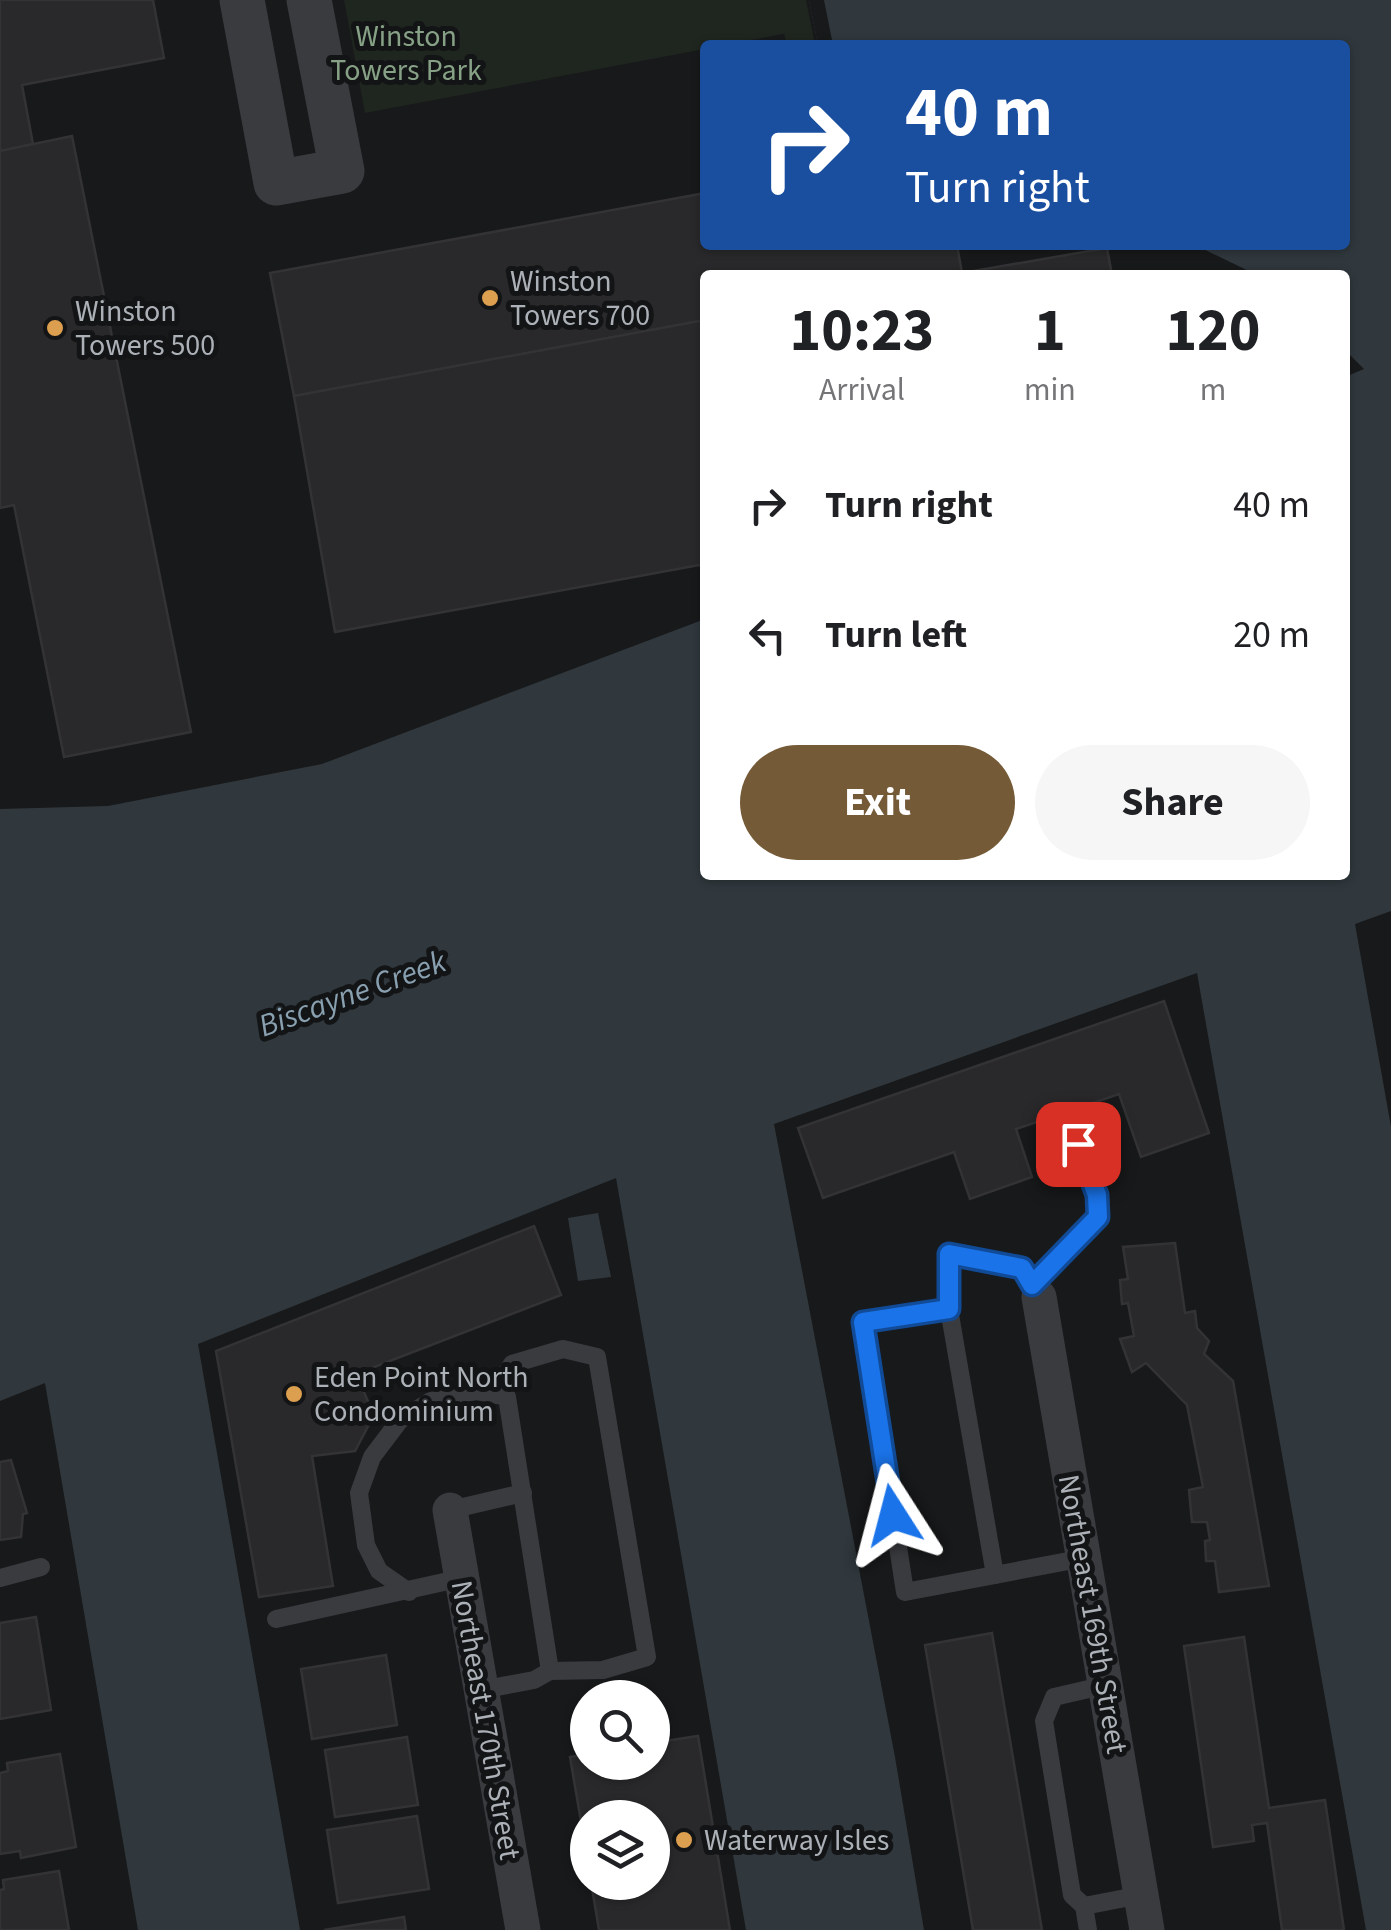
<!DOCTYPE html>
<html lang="en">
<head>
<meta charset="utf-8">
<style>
  body { margin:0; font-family:"Source Sans 3",sans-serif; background:#f6f6f6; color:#202124; height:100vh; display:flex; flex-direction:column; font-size:38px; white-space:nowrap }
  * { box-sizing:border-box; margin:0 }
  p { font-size:32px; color:#757577 }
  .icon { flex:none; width:55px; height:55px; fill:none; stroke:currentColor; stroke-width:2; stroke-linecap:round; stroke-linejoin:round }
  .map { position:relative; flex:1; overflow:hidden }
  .sheet { position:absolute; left:700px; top:270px; width:650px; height:610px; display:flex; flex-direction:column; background:#fff; border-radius:10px; box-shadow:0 2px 8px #0004 }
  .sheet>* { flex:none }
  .hud { position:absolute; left:700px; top:40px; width:650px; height:210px; border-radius:10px; box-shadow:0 2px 8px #0004; background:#1a4fa0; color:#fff; overflow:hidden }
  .fabs { position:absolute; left:570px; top:1680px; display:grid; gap:20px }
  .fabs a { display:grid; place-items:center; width:100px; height:100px; border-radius:50%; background:#fff; box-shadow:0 2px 8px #0004; font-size:50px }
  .pin { position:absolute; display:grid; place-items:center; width:85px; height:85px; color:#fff; margin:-42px; border-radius:20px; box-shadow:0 5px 15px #0006 }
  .me { position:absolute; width:110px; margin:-55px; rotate:351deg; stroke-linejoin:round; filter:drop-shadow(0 0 8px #0008) }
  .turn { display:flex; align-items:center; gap:35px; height:210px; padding:0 40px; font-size:45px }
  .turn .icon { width:130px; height:130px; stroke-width:2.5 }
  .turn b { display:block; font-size:70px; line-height:85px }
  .eta { display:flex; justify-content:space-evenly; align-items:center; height:170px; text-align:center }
  .eta b { font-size:60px; font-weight:700; line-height:70px }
  .button { display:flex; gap:20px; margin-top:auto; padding:20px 40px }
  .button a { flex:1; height:115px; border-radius:60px; background:#755a37; color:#fff; font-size:40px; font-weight:700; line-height:115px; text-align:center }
  .button a+a { background:#f6f6f6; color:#202124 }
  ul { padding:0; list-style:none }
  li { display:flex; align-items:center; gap:30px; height:130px; padding:0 40px }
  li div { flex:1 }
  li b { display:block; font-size:38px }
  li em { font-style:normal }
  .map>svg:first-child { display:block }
  .green { fill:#1f251f }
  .water { fill:#30383d }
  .pier { fill:#18191a }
  .building { fill:#29292b; stroke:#333336; stroke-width:2.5 }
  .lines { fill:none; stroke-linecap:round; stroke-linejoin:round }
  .service { stroke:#3a3b3f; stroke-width:18 }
  .minor { stroke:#3a3b3f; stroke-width:35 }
  .tertiary { stroke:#3a3b3f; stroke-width:45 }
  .route-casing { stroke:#114b97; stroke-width:25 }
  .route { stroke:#1a73e8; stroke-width:18 }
  .poi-dot { fill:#dc9f4f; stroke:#131415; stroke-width:4 }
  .labels { text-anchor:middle; stroke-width:10; stroke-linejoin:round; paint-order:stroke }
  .park-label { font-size:30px; fill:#87a186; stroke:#131415 }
  .poi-label { font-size:30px; fill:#acb1b8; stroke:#131415; text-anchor:start }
  .street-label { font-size:30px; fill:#acb1b8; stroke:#131415 }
  .water-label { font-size:32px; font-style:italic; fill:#88a0af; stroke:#131415 }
</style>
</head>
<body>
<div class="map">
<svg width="1391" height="1930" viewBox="0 0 1391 1930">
  <rect width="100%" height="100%" fill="#18191a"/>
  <polygon class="green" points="344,0 806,0 815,45 787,45 784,34 724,45 705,45 705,49 365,113"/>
  <g class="water">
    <polygon points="809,0 1391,0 1391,911 1355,924 1391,1127 1391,1930 1366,1930 1197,973 774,1124 895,1757 924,1930 746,1930 616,1178 198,1344 300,1930 138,1930 45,1383 0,1401 0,809 108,806 322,764 705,619 705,875 1345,875 1345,377 1364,369 1345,350 1345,275 1257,275 1195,245 1345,245 1345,45 818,45"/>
    <polygon points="598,1213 611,1277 578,1281 568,1218"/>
  </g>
  <polygon class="pier" points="809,0 824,0 833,45 818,45"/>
  <g class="building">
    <polygon points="0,0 153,0 164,58 22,85 33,144 0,151"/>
    <polygon points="72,136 191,732 64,757 14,505 0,508 0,151"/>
    <polygon points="705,193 705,245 957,245 962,273 705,275 705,320 294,396 270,273"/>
    <polygon points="1107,248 1112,275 950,275 962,273"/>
    <polygon points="705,320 705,564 335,632 294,396"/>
    <polygon points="1164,1001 1209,1133 1141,1157 1119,1094 1016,1129 1032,1177 970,1199 954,1152 823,1198 798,1128"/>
    <polygon points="534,1226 561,1295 356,1374 374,1415 355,1451 312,1456 333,1586 259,1597 216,1351"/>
    <polygon points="1175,1243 1185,1313 1195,1311 1197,1328 1209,1341 1204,1354 1233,1381 1269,1586 1219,1592 1215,1561 1206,1561 1205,1541 1210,1540 1207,1522 1192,1522 1189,1490 1203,1487 1187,1405 1146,1363 1132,1372 1120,1339 1134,1336 1128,1303 1122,1304 1120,1280 1128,1279 1123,1247"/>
    <polygon points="11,1460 27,1513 23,1514 21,1537 0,1540 0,1462"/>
    <polygon points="36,1617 51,1710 0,1719 0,1623"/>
    <polygon points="992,1633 1042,1930 973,1930 925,1645"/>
    <polygon points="1244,1637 1269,1808 1325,1800 1344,1930 1282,1930 1267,1823 1252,1825 1254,1841 1213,1847 1184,1646"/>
    <polygon points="386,1655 397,1725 312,1739 301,1669"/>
    <polygon points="698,1736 730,1930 599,1930 591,1882 652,1882 652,1818 588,1818 588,1863 570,1757 588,1754 588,1762 652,1762 652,1743"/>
    <polygon points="407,1737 418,1805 335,1817 325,1750"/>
    <polygon points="60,1754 76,1847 21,1858 20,1851 0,1854 0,1773 8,1771 7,1763"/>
    <polygon points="417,1816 429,1889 338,1903 327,1830"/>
    <polygon points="59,1871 69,1930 0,1930 0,1890 4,1889 3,1880"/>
    <polygon points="404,1917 406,1930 324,1930"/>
  </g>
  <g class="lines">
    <g class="service">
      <polyline points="1033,1285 1098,1217 1097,1195 1078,1144"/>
      <polyline points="949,1309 863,1321 905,1592 1084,1558"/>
      <polyline points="450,1510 523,1493"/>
      <polyline points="995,1575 949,1309 949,1254 1022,1267 1039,1297"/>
      <polyline points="0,1578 41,1567"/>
      <polyline points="409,1592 379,1571 366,1545 359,1493 372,1457 400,1420 431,1401 476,1391 507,1397 550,1671"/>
      <polyline points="276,1619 462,1578"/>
      <polyline points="481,1690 534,1680 550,1671 603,1670 647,1657 597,1357 563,1349 512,1364 493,1394"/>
      <polyline points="1084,1906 1141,1895"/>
      <polyline points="1088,1930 1084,1906 1072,1895 1044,1721 1054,1697 1106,1685"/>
    </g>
    <g class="minor">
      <polyline points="1039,1297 1147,1930"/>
      <polyline points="450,1510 523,1930"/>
    </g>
    <polyline class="tertiary" points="242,0 276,183 342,171 309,0"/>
  </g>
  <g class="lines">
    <g class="route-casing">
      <polyline id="route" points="893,1515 863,1322 949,1309 949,1254 1022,1268 1032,1285 1098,1217 1097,1195 1078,1144"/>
    </g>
    <use href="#route" class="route"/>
  </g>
  <g class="poi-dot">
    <circle cx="490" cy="298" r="10"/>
    <circle cx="55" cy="328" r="10"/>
    <circle cx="294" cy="1394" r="10"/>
    <circle cx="684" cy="1840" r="10"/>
  </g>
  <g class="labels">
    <g class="park-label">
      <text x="406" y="46">Winston<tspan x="406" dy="34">Towers Park</tspan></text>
    </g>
    <g class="poi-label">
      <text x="510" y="291">Winston<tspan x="510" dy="34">Towers 700</tspan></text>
      <text x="75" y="321">Winston<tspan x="75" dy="34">Towers 500</tspan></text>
      <text x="314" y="1387">Eden Point North<tspan x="314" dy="34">Condominium</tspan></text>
      <text x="704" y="1850">Waterway Isles</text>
    </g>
    <g class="street-label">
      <text transform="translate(1093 1614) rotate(80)" y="10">Northeast 169th Street</text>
      <text transform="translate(486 1720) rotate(80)" y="10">Northeast 170th Street</text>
    </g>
    <g class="water-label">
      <text transform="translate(352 993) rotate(-20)" y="11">Biscayne Creek</text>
    </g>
  </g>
</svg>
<div class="fabs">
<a><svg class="icon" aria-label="search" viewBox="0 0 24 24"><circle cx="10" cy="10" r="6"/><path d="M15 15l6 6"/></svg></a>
<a><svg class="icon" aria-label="layers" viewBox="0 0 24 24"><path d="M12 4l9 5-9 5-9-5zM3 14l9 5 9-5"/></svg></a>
</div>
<div class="pin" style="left:1078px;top:1144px;background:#d93025"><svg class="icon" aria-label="arrive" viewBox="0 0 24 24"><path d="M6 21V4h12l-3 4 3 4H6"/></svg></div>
<svg class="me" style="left:893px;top:1515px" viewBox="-20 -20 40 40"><path d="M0-17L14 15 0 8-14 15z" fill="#1a73e8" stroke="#fff" stroke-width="4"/></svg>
<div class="hud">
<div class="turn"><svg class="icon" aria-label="right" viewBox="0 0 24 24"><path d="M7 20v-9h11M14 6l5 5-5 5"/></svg><div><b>40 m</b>Turn right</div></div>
</div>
<section class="sheet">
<div class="eta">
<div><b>10:23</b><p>Arrival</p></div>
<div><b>1</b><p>min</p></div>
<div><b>120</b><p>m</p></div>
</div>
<ul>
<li><svg class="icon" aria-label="right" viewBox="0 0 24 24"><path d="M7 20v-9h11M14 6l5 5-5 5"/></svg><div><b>Turn right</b></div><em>40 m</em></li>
<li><svg class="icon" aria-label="left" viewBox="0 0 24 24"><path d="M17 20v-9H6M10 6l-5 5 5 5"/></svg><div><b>Turn left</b></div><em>20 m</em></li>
</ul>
<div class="button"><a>Exit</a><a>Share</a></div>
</section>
</div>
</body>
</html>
